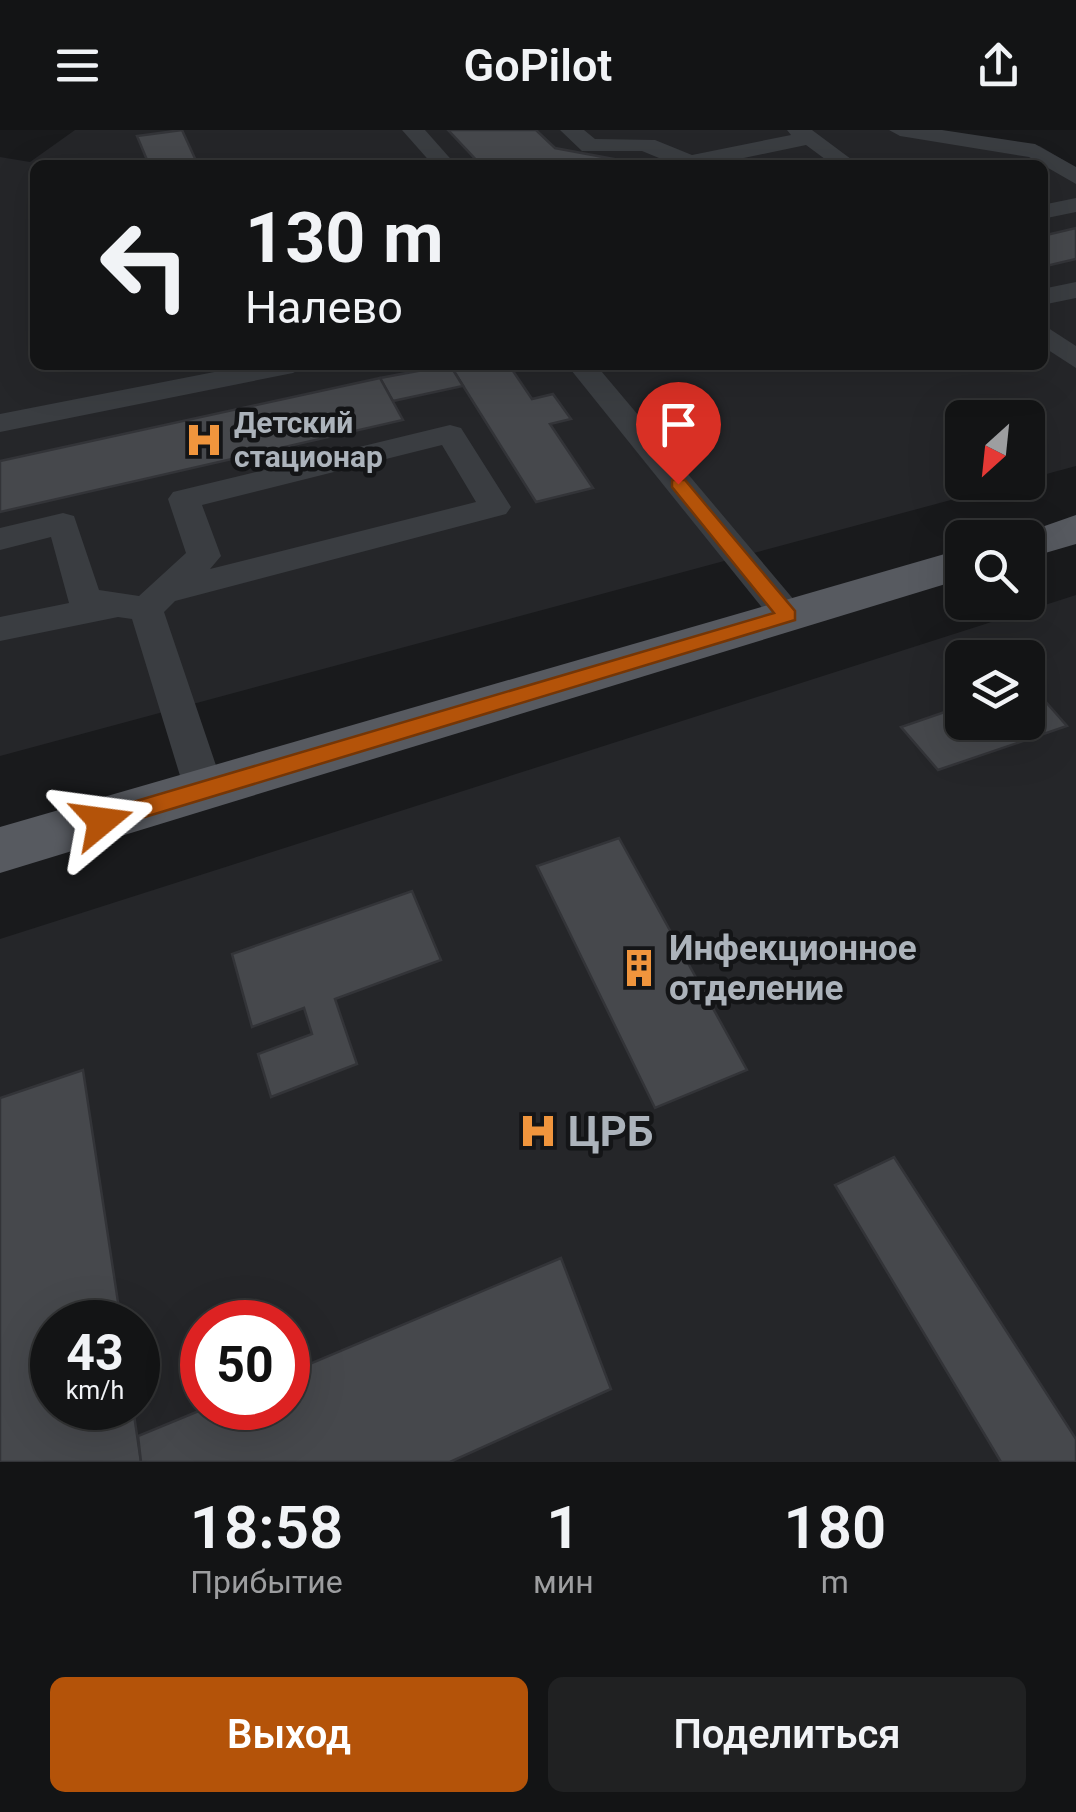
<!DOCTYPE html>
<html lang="ru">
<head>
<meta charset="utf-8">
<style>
  body { margin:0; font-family:Roboto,sans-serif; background:#202122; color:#f1f3f6; height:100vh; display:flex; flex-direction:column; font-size:38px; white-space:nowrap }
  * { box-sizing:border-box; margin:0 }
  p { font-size:32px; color:#9d9ea0 }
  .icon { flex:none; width:55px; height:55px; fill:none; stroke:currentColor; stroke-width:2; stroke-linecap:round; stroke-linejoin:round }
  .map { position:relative; height:1332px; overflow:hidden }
  .sheet { display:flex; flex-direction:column; background:#131415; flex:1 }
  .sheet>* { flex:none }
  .guide { position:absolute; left:30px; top:30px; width:1018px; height:210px; border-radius:15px; box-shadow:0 10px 40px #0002,0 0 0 2px #323334; background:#131415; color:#f1f3f6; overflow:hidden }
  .needle { width:65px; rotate:207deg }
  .fabs { position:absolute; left:945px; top:270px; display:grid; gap:20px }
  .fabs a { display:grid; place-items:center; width:100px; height:100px; border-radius:15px; background:#131415; box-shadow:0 10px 40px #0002,0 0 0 2px #323334; font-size:50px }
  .speed { position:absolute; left:30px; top:1170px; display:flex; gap:20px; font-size:50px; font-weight:700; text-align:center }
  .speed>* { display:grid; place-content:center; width:130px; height:130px; border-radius:50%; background:#131415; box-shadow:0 10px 40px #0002,0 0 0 2px #323334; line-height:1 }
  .speed small { font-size:25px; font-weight:400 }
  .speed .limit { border:15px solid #d22; background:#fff; color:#111 }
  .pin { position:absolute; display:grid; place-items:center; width:85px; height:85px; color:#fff; margin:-102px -42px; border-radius:50% 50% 50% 0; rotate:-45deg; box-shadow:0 0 10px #0007 }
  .pin .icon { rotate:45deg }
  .me { position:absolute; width:110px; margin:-55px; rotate:74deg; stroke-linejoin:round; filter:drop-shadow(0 0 8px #0008) }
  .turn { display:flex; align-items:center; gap:35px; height:210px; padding:0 50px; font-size:45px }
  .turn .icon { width:130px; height:130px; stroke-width:2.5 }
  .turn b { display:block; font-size:70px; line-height:85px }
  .eta { display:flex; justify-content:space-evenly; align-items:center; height:170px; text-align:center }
  .eta b { font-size:60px; font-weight:600; line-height:70px }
  .action { display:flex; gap:20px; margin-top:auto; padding:20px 50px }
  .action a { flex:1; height:115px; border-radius:15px; background:#b45309; color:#fff; font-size:40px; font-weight:600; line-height:115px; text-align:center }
  .action a+a { background:#202122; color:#f1f3f6 }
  header { display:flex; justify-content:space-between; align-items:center; height:130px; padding:0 50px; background:#131415; font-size:45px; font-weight:600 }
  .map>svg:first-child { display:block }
  .built { fill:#252629; fill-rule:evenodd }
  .building { fill:#46484c; stroke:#333438; stroke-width:2.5 }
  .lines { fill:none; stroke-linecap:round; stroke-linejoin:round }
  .minor { fill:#3a3d41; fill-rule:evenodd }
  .major { fill:#575a60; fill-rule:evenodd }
  .route { fill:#b45309; stroke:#753606; stroke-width:2.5 }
  .labels { text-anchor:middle; stroke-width:9; stroke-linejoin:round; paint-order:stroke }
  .far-poi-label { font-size:30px; font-weight:bold; fill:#acb3bb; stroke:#141517; text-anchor:start }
  .poi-label { font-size:35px; font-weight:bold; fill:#acb3bb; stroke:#141517; text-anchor:start }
  .near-poi-label { font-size:42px; font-weight:bold; fill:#acb3bb; stroke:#141517; text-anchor:start }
</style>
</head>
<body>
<header><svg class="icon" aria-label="menu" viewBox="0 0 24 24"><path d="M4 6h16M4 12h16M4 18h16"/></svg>GoPilot<svg class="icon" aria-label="share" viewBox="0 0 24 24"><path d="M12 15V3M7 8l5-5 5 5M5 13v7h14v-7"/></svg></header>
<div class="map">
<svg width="1076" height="1332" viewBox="0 0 1076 1332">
  <rect width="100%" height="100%" fill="#191a1c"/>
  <g class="built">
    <path d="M 75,0 L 938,0 L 1040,16 L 1076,38 L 1076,336 L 1028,349 L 1028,288 L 962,288 L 962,352 L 1014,353 L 0,626 L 0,27 L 30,32 ZM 35,35 L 1042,35 L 1042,235 L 35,235 Z"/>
    <path d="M 1076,465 L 1076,1332 L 0,1332 L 0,809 ZM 962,528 L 1028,528 L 1028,592 L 962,592 ZM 52,1192 L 138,1192 L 138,1278 L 52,1278 ZM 202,1192 L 288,1192 L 288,1278 L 202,1278 Z"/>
  </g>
  <g class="building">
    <polygon points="182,0 198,35 115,35 147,30 137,6"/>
    <polygon points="448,0 536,0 555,18 646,35 481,35"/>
    <polygon points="1076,98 1076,129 1042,137 1042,106"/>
    <polygon points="450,235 509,235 532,269 553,264 571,289 550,294 593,358 536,372"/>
    <polygon points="450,235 463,256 393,271 380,248"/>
    <polygon points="380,248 403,290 0,382 0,331"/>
    <polygon points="1030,554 1067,596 938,640 901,597 962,576 962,592 1028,592"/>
    <polygon points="619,708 747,940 655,978 537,736"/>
    <polygon points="412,761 441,830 335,869 357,934 271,967 258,924 312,904 304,878 252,897 232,824"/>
    <polygon points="83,940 121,1192 52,1192 52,1278 133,1278 141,1332 0,1332 0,968"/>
    <polygon points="894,1027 1076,1309 1076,1332 1001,1332 835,1055"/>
    <polygon points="561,1128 611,1259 450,1332 141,1332 138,1306 206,1278 288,1278 288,1243"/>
  </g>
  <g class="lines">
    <g class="minor">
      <polygon points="402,0 425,0 456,35 433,35"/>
      <polygon points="560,0 584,0 595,9 655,10 692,25 791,5 787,0 812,0 859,35 833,35 806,15 710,35 676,35 642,21 582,21"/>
      <polygon points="889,0 942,0 1035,14 1076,37 1076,54 1029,27 900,6"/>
      <polygon points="1076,68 1076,82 1042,89 1042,75"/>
      <polygon points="1076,152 1076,168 1042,175 1042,159"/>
      <polygon points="1042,194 1076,216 1076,238 1042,216"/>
      <polygon points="250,235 307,235 293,243 0,302 0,284"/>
      <polygon points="567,235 596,235 800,477 805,486 800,495 788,498 776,495"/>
      <path d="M 450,295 L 461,298 L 511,377 L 506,384 L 175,471 L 164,482 L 225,662 L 219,673 L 205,678 L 191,673 L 185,662 L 132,489 L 118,487 L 0,511 L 0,487 L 69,473 L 51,407 L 0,420 L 0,398 L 63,383 L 74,386 L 99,460 L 139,466 L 186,423 L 168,369 L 173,362 ZM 442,315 L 476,372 L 210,439 L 221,426 L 202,375 Z"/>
    </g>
    <g class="major">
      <polygon points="1076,385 1076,414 1028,428 1028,408 1010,408"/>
      <polygon points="962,419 962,449 0,743 0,697"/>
    </g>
  </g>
  <polygon class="route" points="672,350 685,350 795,481 795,490 102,700 94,697 91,691 102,681 774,483 672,357"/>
  <defs>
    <g id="hospital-bare" transform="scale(3)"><path d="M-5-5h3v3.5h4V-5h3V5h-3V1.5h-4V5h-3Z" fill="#f0953d" stroke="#141517" stroke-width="2.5" paint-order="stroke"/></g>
    <g id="building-bare" transform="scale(3)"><path d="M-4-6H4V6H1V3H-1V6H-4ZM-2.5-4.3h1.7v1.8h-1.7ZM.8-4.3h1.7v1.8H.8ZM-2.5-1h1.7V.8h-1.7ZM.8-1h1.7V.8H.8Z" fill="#f0953d" stroke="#141517" stroke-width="2.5" paint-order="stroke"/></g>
  </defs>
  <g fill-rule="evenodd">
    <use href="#hospital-bare" x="204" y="310"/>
    <use href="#building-bare" x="639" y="838"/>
    <use href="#hospital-bare" x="538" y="1001"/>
  </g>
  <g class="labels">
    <g class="far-poi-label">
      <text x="234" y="303">Детский<tspan x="234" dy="34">стационар</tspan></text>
    </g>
    <g class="poi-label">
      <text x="669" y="830">Инфекционное<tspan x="669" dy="40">отделение</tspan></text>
    </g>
    <g class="near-poi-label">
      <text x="568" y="1016">ЦРБ</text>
    </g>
  </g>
</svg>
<div class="fabs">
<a><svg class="needle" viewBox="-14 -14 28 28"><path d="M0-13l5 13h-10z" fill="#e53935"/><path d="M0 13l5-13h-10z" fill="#9d9ea0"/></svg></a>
<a><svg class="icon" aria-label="search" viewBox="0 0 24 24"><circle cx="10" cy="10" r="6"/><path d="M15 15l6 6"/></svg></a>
<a><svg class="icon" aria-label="layers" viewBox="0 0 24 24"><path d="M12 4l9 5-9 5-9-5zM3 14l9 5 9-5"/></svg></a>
</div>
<div class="speed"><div>43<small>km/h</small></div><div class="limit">50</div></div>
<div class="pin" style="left:678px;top:354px;background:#d93025"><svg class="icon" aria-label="arrive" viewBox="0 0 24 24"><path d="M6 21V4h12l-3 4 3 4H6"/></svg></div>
<svg class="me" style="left:102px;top:691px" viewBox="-20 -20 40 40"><path d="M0-17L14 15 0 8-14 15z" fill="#b45309" stroke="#fff" stroke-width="4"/></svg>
<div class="guide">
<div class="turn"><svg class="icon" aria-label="left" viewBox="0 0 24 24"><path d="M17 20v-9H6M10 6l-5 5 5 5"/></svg><div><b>130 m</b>Налево</div></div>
</div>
</div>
<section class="sheet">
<div class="eta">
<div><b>18:58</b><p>Прибытие</p></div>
<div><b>1</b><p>мин</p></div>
<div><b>180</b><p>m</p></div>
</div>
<div class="action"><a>Выход</a><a>Поделиться</a></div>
</section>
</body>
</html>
